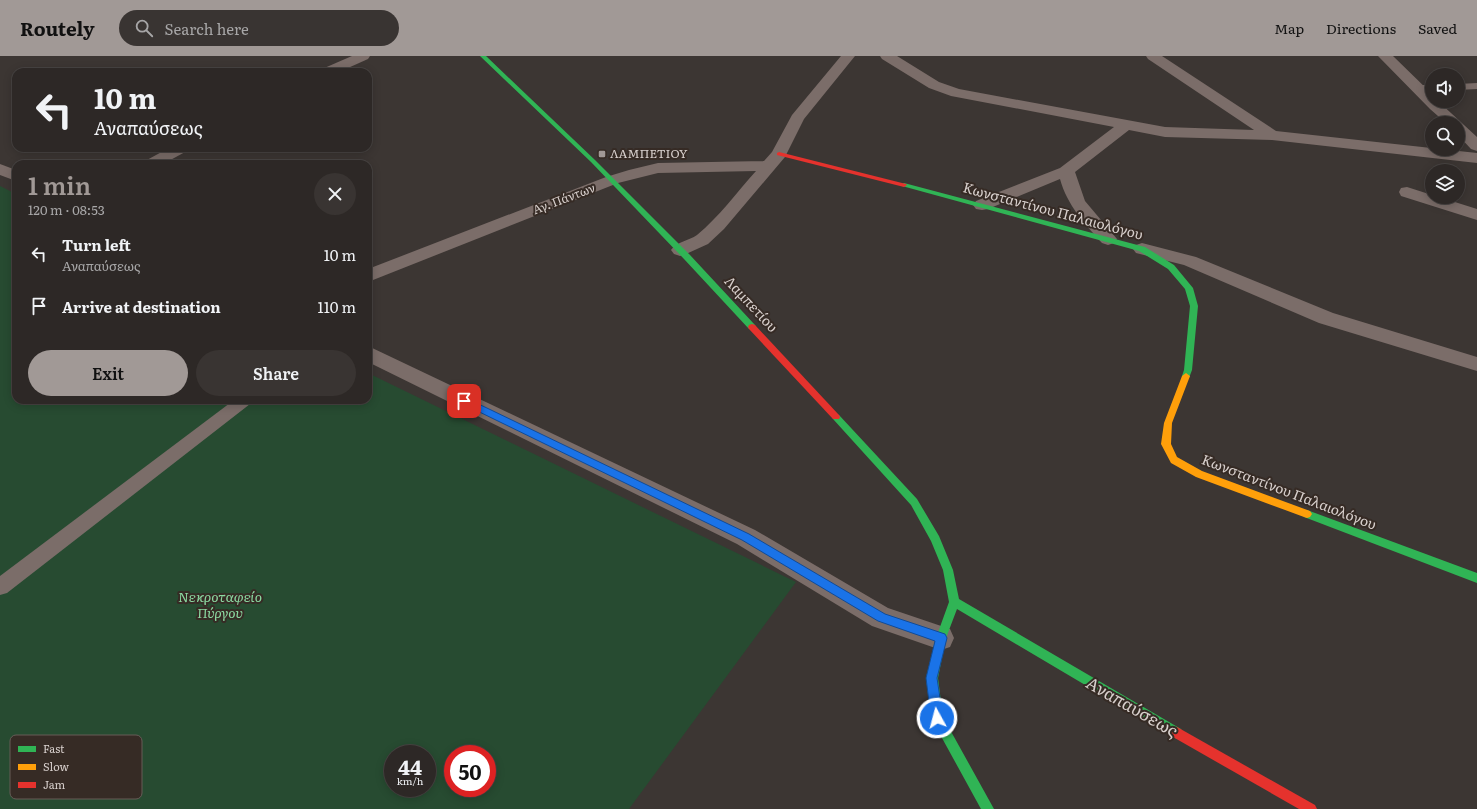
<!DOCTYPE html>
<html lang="en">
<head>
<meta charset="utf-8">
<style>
  body { margin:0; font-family:Literata,serif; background:#393432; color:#f1f3f6; height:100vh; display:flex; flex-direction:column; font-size:15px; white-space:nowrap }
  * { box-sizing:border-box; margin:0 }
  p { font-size:13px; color:#a7a6a7 }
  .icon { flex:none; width:22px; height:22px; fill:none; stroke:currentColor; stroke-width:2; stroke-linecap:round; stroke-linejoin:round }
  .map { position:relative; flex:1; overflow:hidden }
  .sheet { position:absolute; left:12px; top:104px; width:360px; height:244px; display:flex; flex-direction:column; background:#2d2826; border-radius:12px; box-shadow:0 2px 10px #0003,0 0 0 1px #484443 }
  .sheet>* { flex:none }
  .hud { position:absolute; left:12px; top:12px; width:360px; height:84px; border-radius:12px; box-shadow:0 2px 10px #0003,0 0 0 1px #484443; background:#2d2826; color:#f1f3f6; overflow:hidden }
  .fabs { position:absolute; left:1425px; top:12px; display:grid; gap:8px }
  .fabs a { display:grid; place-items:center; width:40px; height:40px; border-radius:50%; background:#2d2826; box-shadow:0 2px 10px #0003,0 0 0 1px #484443; font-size:20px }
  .speed { position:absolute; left:384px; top:689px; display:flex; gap:8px; font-size:20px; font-weight:700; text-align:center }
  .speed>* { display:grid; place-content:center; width:52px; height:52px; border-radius:50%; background:#2d2826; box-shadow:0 2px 10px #0003,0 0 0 1px #484443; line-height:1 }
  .speed small { font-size:10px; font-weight:400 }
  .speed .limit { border:6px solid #d22; background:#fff; color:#111 }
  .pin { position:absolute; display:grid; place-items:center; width:34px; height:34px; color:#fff; margin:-17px; border-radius:8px; box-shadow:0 2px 6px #0006 }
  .me { position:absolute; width:44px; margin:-22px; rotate:353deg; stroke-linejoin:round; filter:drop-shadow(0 0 3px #0008) }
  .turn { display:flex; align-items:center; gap:14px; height:84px; padding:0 16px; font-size:18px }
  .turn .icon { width:52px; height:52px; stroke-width:2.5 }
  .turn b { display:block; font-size:28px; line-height:34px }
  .round { display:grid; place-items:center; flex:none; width:42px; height:42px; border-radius:21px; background:#393432 }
  .head { display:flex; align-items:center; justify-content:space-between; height:68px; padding:0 16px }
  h1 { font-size:24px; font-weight:600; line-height:30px; color:#a19996 }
  .action { display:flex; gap:8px; margin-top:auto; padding:8px 16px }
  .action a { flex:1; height:46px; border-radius:24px; background:#a19996; color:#111; font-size:16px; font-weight:600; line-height:46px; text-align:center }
  .action a+a { background:#393432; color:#f1f3f6 }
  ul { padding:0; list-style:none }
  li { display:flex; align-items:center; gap:12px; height:52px; padding:0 16px }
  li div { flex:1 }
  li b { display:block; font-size:15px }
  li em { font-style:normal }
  header { display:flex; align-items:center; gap:24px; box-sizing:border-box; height:56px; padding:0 20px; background:#a19996; color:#111 }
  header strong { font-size:19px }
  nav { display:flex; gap:22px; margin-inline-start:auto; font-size:14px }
  .search { width:280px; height:36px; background:#393432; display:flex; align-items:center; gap:10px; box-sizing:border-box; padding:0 14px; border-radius:22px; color:#a7a6a7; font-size:15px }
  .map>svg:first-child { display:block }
  .green { fill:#274b31; fill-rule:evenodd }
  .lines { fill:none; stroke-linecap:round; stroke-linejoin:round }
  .lane { fill:#7b6d69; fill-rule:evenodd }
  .street { fill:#7b6d69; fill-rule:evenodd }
  .fast { fill:#30b455; fill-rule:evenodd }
  .slow { fill:#ff9f0a; fill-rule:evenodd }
  .jam { fill:#e5322d; fill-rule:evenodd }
  .route { fill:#1a73e8; stroke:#114b97 }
  .poi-dot { fill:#a19996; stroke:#362b25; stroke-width:1.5 }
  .labels { text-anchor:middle; stroke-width:4; stroke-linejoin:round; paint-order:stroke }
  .far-poi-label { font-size:12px; fill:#d7cfcc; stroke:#362b25; text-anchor:start }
  .far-street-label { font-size:12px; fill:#d7cfcc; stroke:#362b25 }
  .street-label { font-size:14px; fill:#d7cfcc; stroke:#362b25 }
  .park-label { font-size:14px; font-style:italic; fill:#8bd9a1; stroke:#362b25 }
  .near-street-label { font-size:17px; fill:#d7cfcc; stroke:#362b25 }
  .key { fill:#362b25; stroke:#665c57; stroke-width:1 }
  .key-label { font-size:11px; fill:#d7cfcc }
</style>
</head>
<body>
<header>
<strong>Routely</strong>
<div class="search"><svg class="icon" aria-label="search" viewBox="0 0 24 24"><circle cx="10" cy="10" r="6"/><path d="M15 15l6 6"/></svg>Search here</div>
<nav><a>Map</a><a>Directions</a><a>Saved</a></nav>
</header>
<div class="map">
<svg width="1477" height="753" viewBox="0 0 1477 753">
  <rect width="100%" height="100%" fill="#3c3633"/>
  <path class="green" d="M 0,130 L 16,138 L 16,344 L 368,344 L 368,317 L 796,526 L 629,753 L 0,753 ZM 393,698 L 427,698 L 427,732 L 393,732 ZM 453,698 L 487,698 L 487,732 L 453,732 Z"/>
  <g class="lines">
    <g class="lane">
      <polygon points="1477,27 1477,33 1458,34 1458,28"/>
      <polygon points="1418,29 1432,29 1432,35 1414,34 1413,32"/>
      <polygon points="234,344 253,344 250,348 7,537 0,539 0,520"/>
    </g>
    <g class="street">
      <polygon points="352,0 370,0 368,3 339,16 320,16 322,13"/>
      <path d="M 841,0 L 855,0 L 804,63 L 785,101 L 724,173 L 708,188 L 686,198 L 680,200 L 674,198 L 671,194 C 677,185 689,185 697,179 C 719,161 737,136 756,115 L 658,117 L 618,127 L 368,226 L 368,213 L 606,121 L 629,114 L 658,107 L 764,105 L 772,96 L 792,59 Z"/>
      <path d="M 880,0 L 897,0 L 939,26 L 959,33 L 1165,71 L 1254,74 L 1148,3 L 1146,0 L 1162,0 L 1276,75 L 1477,97 L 1477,107 L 1272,84 L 1165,81 L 1129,74 L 1075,116 L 1085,145 L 1117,183 L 1114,187 L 1108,189 L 1102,187 C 1085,168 1067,149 1060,123 L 988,153 L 982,154 L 976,153 L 973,149 L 976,145 L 1060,112 L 1114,71 L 951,40 L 929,32 L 882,3 Z"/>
      <polygon points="1378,0 1393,0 1432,38 1432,45 1438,45 1477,81 1477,95 1471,93 1458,79 1458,67 1446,67 1430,53"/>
      <polygon points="169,92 189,92 187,95 163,108 143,108 145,105"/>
      <polygon points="0,108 16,114 16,125 0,119"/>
      <polygon points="1407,131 1432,139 1432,141 1439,141 1477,153 1477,164 1401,140 1399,136 1401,132"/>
      <polygon points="1142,187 1196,201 1333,257 1477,301 1477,315 1319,267 1184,209 1136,197 1133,193 1136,189"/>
      <polygon points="368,290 755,474 888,552 950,573 954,582 950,591 941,594 872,570 737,488 368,306"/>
    </g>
    <g class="fast">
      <polygon points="480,0 486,0 595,104 690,199 755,269 756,271 755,273 749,273 684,203 591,106"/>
      <polygon points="904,127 1145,191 1174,209 1193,232 1198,250 1192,314 1189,322 1183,322 1182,320 1184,314 1190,250 1185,233 1168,213 1139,195 902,130 902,128"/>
      <polygon points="836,358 839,359 917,443 939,480 953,514 959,543 1181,673 1183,677 1181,681 1177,683 1173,681 957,553 946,582 938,622 943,661 994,753 981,753 931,662 926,622 936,582 949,546 943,514 931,485 911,449 833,363 832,361 833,359"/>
      <polygon points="1307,454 1477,517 1477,527 1304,461 1302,458 1304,455"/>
    </g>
    <polygon class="slow" points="1186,317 1190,320 1172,367 1171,388 1177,401 1202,415 1310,455 1312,458 1310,461 1307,462 1304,461 1196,421 1171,407 1161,388 1164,367 1182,320"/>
    <g class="jam">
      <polygon points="779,96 906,128 907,129 904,131 777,99 777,97"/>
      <polygon points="752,268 755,269 839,359 840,361 839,363 833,363 749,273 748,271 749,269"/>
      <polygon points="1177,671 1315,749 1317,753 1299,753 1173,681 1171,677 1173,673"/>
    </g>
  </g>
  <polygon class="route" points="464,341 749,478 885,558 945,578 947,582 937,622 943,662 941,666 937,668 933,666 931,662 926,622 935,585 878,565 742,484 461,347 459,345 461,342"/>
  <rect class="poi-dot" x="598" y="94" width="8" height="8" rx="2"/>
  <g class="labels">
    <g class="far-poi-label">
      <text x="610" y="102">ΛΑΜΠΕΤΙΟΥ</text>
    </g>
    <g class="far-street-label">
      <text transform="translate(564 143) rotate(-21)" y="4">Αγ. Πάντων</text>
    </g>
    <g class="street-label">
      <text transform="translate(1053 155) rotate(15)" y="5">Κωνσταντίνου Παλαιολόγου</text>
      <text transform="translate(751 248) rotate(47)" y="5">Λαμπετίου</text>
      <text transform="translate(1289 436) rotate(21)" y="5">Κωνσταντίνου Παλαιολόγου</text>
    </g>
    <g class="park-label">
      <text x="220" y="546">Νεκροταφείο<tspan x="220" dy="16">Πύργου</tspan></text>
    </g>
    <g class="near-street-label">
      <text transform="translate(1132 651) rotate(30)" y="6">Αναπαύσεως</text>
    </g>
  </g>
  <rect x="10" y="679" width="132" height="64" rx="6" class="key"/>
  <rect x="18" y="690" width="18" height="6" fill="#30b455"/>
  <rect x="18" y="708" width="18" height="6" fill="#ff9f0a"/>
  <rect x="18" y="726" width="18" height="6" fill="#e5322d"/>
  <g class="key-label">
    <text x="43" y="697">Fast</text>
    <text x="43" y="715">Slow</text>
    <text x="43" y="733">Jam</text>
  </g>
</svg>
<div class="fabs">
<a><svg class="icon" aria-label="sound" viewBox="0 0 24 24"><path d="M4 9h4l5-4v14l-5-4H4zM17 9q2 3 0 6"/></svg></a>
<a><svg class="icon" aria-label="search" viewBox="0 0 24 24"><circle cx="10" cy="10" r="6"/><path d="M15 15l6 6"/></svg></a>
<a><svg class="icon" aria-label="layers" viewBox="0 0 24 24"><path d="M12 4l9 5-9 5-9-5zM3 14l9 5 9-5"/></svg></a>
</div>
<div class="speed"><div>44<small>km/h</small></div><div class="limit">50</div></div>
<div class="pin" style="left:464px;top:345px;background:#d93025"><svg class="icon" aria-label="arrive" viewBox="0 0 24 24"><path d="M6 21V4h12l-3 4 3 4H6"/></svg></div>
<svg class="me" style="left:937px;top:662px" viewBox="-20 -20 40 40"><circle r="17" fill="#1a73e8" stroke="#fff" stroke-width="3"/><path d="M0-11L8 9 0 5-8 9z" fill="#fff"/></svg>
<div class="hud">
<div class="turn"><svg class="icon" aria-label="left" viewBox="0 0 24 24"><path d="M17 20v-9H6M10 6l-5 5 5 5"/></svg><div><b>10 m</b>Αναπαύσεως</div></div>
</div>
<section class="sheet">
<div class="head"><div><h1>1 min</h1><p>120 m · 08:53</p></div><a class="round"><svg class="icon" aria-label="close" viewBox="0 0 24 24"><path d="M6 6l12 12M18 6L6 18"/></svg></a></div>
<ul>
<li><svg class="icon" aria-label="left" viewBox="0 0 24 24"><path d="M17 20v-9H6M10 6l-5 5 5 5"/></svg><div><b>Turn left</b><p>Αναπαύσεως</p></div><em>10 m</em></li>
<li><svg class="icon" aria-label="arrive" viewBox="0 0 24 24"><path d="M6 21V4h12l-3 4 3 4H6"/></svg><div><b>Arrive at destination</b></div><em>110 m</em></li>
</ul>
<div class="action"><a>Exit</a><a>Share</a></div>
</section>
</div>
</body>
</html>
